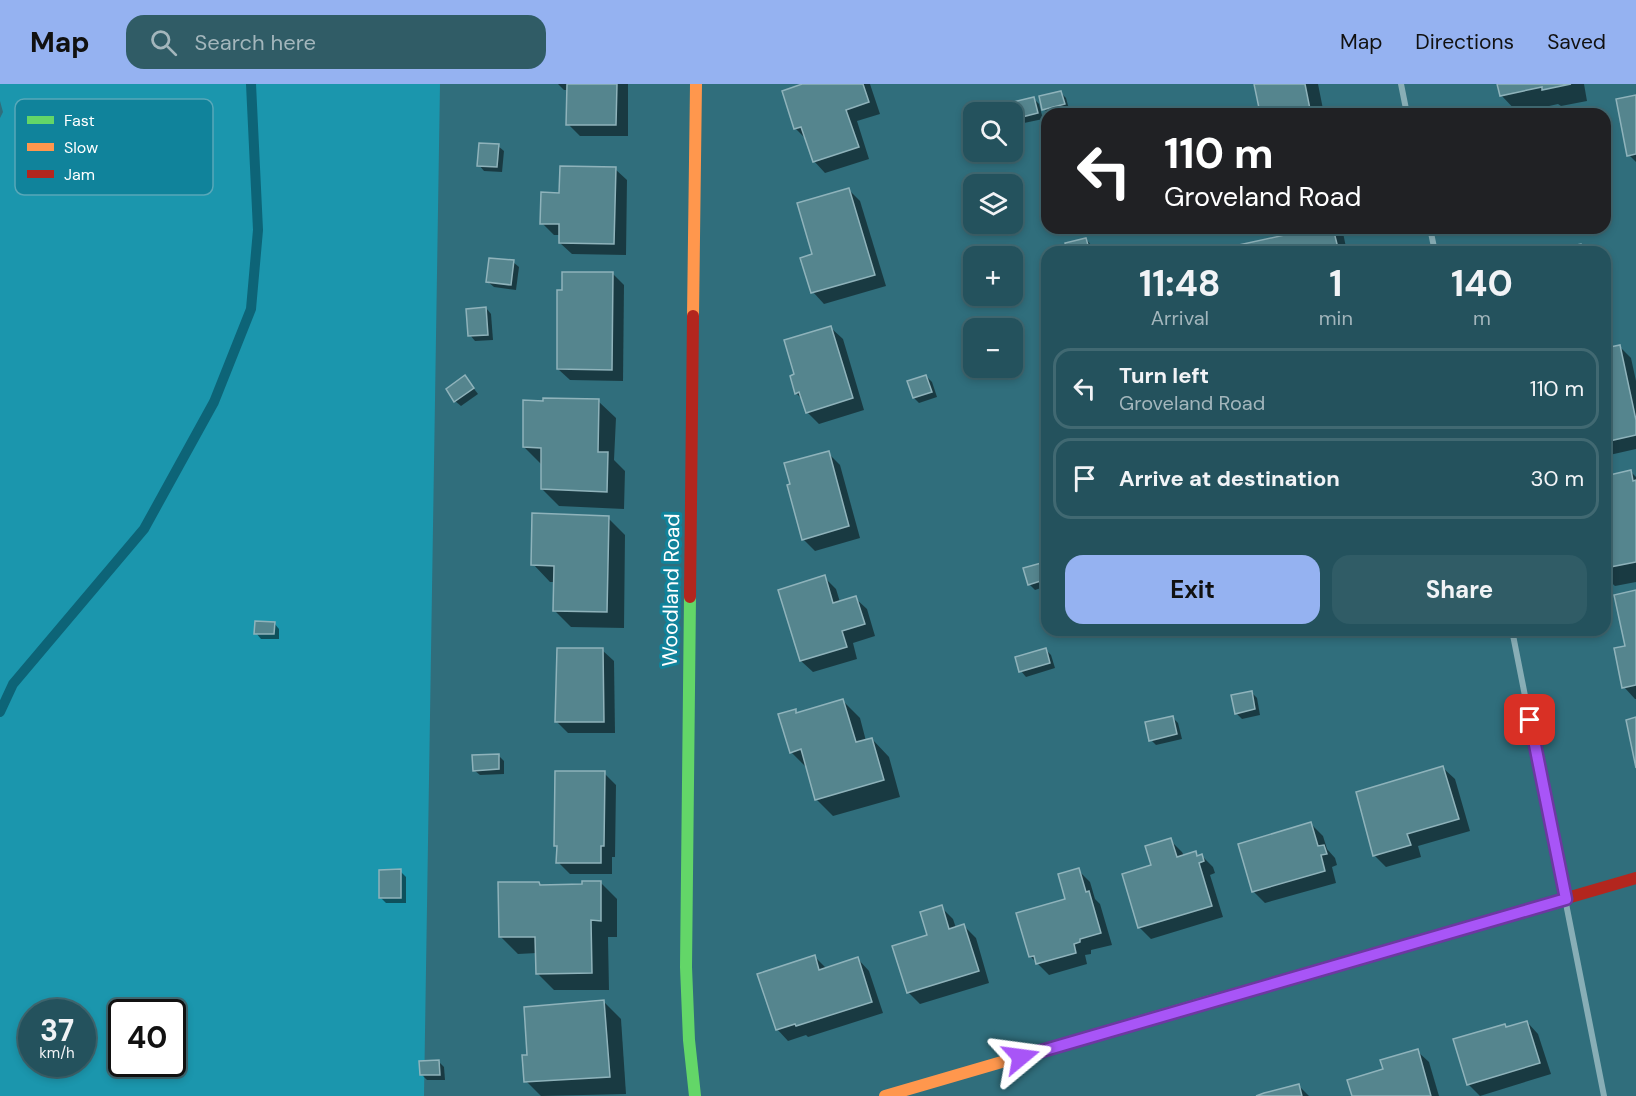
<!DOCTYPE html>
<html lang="en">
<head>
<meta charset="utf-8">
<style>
  body { margin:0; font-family:"DM Sans",sans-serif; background:#305c66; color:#f1f3f6; height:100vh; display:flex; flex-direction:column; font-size:22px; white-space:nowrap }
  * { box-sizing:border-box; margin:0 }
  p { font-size:20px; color:#a3b6bc }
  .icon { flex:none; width:33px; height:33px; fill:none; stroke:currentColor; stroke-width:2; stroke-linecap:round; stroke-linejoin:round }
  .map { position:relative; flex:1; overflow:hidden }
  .drawer { position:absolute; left:1041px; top:162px; width:570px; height:390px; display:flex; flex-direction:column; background:#24525d; border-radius:18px; box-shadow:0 3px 9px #0003,0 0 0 2px #416972 }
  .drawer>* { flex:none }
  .banner { position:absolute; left:1041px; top:24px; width:570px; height:126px; border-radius:18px; box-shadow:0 3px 9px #0003,0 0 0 2px #416972; background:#202124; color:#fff; overflow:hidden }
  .buttons { position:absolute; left:963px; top:18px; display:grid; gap:12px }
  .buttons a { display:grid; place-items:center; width:60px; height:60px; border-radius:12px; background:#24525d; box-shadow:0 3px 9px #0003,0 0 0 2px #416972; font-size:30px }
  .speed { position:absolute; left:18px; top:915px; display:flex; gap:12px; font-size:30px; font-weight:700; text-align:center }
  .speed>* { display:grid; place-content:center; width:78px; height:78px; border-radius:50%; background:#24525d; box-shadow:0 3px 9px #0003,0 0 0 2px #416972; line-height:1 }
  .speed small { font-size:15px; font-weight:400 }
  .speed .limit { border:3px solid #111; border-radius:9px; background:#fff; color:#111 }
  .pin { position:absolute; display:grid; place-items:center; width:51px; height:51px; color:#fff; margin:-26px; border-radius:12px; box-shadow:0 3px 9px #0006 }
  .me { position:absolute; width:66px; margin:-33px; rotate:74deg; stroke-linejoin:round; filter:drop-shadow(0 0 4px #0008) }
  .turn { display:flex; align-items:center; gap:21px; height:126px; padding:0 24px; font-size:27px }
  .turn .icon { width:78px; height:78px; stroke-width:2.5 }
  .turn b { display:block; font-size:42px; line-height:51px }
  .eta { display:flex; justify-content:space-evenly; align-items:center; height:102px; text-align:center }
  .eta b { font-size:36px; font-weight:700; line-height:42px }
  .cta { display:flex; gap:12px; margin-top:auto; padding:12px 24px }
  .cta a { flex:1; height:69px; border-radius:18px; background:#95b2f1; color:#111; font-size:24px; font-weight:700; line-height:69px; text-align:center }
  .cta a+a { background:#305c66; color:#f1f3f6 }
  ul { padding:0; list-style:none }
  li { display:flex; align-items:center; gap:18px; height:81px; margin:0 12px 9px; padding:0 12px; border:3px solid #416972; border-radius:18px }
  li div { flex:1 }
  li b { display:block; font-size:22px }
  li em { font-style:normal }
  header { display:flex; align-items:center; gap:36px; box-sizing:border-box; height:84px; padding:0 30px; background:#95b2f1; color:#111 }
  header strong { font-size:28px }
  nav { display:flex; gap:33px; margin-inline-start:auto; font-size:21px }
  .search { width:420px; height:54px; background:#305c66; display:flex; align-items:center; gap:15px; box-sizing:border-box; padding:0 21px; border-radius:18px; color:#a3b6bc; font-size:22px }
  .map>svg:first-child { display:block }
  .green { fill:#1b96ad; fill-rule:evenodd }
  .shadow { fill:#0007 }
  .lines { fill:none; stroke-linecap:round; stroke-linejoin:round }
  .stream { stroke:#0d6477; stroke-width:10 }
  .building { fill:#55858e; stroke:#8fb3bb; stroke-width:1.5 }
  .street { stroke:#88aeb6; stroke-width:6 }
  .fast { stroke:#63d668; stroke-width:12 }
  .slow { stroke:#ff974d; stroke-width:12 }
  .jam { stroke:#b3261e; stroke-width:12 }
  .route-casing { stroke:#6d37a1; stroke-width:15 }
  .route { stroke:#a855f7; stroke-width:10 }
  .labels { text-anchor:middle; stroke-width:6; stroke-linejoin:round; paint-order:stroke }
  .street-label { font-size:21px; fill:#fff; stroke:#10839b }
  .key { fill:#10839b; stroke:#58a8b9; stroke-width:1.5 }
  .key-label { font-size:16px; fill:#fff }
</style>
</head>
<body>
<header>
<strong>Map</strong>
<div class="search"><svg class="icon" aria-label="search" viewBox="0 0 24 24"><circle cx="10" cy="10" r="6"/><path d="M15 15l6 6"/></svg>Search here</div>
<nav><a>Map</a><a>Directions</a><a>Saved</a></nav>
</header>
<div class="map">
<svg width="1636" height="1012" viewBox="0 0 1636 1012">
  <rect width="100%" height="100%" fill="#306e7c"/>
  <path class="green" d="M 0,0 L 440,0 L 424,1012 L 0,1012 L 0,34 L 3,28 L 0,17 ZM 32,928 L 82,928 L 82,980 L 32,980 ZM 122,928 L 172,928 L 172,980 L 122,980 Z"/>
  <g class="shadow">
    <polygon points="558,0 628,0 628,52 580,52 568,40 569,6 564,6"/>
    <polygon points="807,0 870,0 880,30 857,37 869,75 825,89 814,77 807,56 795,44"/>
    <polygon points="1255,0 1318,0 1324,30 1238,30 1260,25"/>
    <polygon points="1499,0 1584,0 1587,17 1561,22 1558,20 1518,29 1501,11"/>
    <polygon points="1061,9 1066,14 1069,25 1049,30 1044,25"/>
    <polygon points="1636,13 1636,78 1629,71"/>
    <polygon points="1033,14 1039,20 1043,35 1024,39 1019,34"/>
    <polygon points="1012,55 1018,72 1000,78 993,68 1012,68"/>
    <polygon points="498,62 504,67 502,88 484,87 479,81"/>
    <polygon points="615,85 627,96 626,171 572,170 560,159 560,151 554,151 542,139 561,110"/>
    <polygon points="849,106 860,117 886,202 824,220 813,208 814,171"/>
    <polygon points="1285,144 1342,144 1347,168 1222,168 1287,152"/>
    <polygon points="1086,155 1091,161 1093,168 1068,168"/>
    <polygon points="513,178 519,183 516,206 494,203 488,198"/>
    <polygon points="612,189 624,201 623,297 570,296 558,285"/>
    <polygon points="486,224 491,230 493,256 475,257 470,251"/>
    <polygon points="831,244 843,255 864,326 819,340 807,328 803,316 796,309 796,291"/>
    <polygon points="1620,263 1631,274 1636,297 1636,365 1605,372 1605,266"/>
    <polygon points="926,292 932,298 937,313 919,319 914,314"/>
    <polygon points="465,293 478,310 461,322 455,317"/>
    <polygon points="598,317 616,334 614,376 625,387 624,425 559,422 542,405 541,380 524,363"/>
    <polygon points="828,369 840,381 860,454 815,467 803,455"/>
    <polygon points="1631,388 1636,393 1636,498 1615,502 1605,493 1605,407"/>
    <polygon points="608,434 625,451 624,544 571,543 554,526 555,498 550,498 533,480"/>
    <polygon points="1044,479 1047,482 1047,502 1035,506 1029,500"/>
    <polygon points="824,493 836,505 840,518 855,514 867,525 875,552 853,559 857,575 813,588 801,577"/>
    <polygon points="1636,508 1636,615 1635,615 1624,603 1626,563"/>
    <polygon points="274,539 279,545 279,555 261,555 256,549"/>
    <polygon points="1377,546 1401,546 1382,551"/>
    <polygon points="1045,565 1051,571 1055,584 1026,593 1021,587"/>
    <polygon points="602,566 614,577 615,649 568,649 556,637"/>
    <polygon points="1251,608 1257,614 1260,631 1242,635 1236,629"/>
    <polygon points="843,617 860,634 866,657 872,655 889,673 900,713 833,732 816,715 807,684 791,668 795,627 798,630"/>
    <polygon points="1172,633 1178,639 1182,655 1156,661 1151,656"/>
    <polygon points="498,671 504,677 504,690 480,691 474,686"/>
    <polygon points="1443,684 1455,695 1470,747 1418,762 1421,773 1386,783 1374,771"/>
    <polygon points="604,689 616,701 615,773 612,773 612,790 570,790 558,778 558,764 555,761"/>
    <polygon points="1311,740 1323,752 1327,765 1335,774 1337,781 1332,783 1336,799 1265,819 1254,808 1240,761"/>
    <polygon points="1170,756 1182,768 1184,772 1195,769 1199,772 1202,772 1213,783 1215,789 1210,791 1223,833 1151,855 1139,843 1153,782"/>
    <polygon points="1078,786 1090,798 1095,815 1100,820 1112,861 1091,866 1091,870 1085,871 1087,880 1049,891 1030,872 1067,816"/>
    <polygon points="400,787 406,793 406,819 386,819 381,814"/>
    <polygon points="600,798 617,815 617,853 608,853 609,906 554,906 537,889 537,869 518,870 500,852 539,799 541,802 584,801"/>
    <polygon points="941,823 953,835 956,844 964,842 976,854 989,899 920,920 908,908"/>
    <polygon points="814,872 826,884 858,875 869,887 883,929 808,953 806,951 788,957 777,945"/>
    <polygon points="604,918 621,935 626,1010 541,1012 526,997 529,972"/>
    <polygon points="1527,938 1538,950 1551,990 1480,1012 1468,1000 1507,944"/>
    <polygon points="1417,967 1429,978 1439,1012 1353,1012 1385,986"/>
    <polygon points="439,978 444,983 445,996 427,996 422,991"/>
    <polygon points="1298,1001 1309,1012 1261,1012"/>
  </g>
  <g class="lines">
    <polyline class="stream" points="0,628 13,600 144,445 214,318 251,225 258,146 251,0"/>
  </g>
  <g class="building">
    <polygon points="567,0 617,0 616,41 566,41"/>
    <polygon points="802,0 863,0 869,18 846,26 859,63 813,78 801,43 794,45 782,7"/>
    <polygon points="1254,0 1305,0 1311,30 1237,30 1259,24"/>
    <polygon points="1497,0 1571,0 1542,6 1542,3 1500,12"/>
    <polygon points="1061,7 1065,20 1042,26 1039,12"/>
    <polygon points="1636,11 1636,70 1627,72 1616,15"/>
    <polygon points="1034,13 1038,29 1018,34 1013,18"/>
    <polygon points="479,59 499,60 497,83 477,82"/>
    <polygon points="991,68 1011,68 993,73"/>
    <polygon points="560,82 616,83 614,160 559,159 559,140 540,140 541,108 559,109"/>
    <polygon points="849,104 875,191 811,209 800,174 812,170 797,119"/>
    <polygon points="1284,144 1333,144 1339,168 1221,168 1220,165 1285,151"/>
    <polygon points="1086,154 1090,168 1067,168 1065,159"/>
    <polygon points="1581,160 1583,168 1539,168"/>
    <polygon points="489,174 514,176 511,201 486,198"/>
    <polygon points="562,188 613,188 612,286 557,285 557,206 562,206"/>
    <polygon points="486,223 488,251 468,252 466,225"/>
    <polygon points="831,242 853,314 806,329 799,308 795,310 790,292 794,290 784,256"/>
    <polygon points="1620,261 1636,336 1636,351 1605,358 1605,264"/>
    <polygon points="465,291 474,304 454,318 446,305"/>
    <polygon points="926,291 932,308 913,314 907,297"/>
    <polygon points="543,314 599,315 598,368 608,368 607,408 541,405 541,364 523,363 523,316 543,317"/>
    <polygon points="829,367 849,442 802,456 787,401 790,400 784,379"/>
    <polygon points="1631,386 1633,397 1636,396 1636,478 1605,484 1605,392"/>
    <polygon points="532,429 609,432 607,528 553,527 554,482 531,481"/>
    <polygon points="1045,478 1047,495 1028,501 1023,484"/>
    <polygon points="825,491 833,519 856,512 865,540 842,547 847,563 800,577 778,506"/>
    <polygon points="1636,506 1636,601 1622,604 1614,564 1625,562 1614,511"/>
    <polygon points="255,537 275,538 274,550 254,550"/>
    <polygon points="557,564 603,564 604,638 555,638"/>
    <polygon points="1046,564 1050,579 1019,588 1015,573"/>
    <polygon points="1252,607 1255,625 1235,630 1231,611"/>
    <polygon points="843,615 856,658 872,654 884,696 815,716 801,665 790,669 778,630 796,625 796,629"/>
    <polygon points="1173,632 1177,650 1149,657 1145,638"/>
    <polygon points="1636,633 1636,684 1626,636"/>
    <polygon points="499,670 499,685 473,687 472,671"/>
    <polygon points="1443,682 1459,735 1407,750 1411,761 1373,772 1356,708"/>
    <polygon points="555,687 605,687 604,762 601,762 601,779 556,779 557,762 554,762"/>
    <polygon points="1311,738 1318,762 1324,761 1327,770 1321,771 1325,787 1252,808 1238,760"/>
    <polygon points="1171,754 1177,773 1196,767 1197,772 1202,770 1204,777 1199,779 1212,822 1138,844 1122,790 1151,781 1145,762"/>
    <polygon points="1079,784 1086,808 1089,807 1101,849 1080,855 1080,858 1074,860 1076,869 1036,880 1034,872 1029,873 1016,829 1065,815 1058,790"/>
    <polygon points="401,785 401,814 379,814 379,786"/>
    <polygon points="582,797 601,797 601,837 591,836 592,889 536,890 535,853 499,853 498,798 539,798 540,801 582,800"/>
    <polygon points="942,821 949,845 964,840 979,887 907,909 892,862 927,851 920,828"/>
    <polygon points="815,871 819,886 858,873 872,918 796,942 795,940 776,946 757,890"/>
    <polygon points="604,916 610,993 524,998 522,971 527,971 524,923"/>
    <polygon points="1527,937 1540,979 1467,1001 1453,955 1505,940 1506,943"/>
    <polygon points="1418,965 1431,1012 1352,1012 1347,996 1383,985 1380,976"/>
    <polygon points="439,976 440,991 420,991 419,977"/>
    <polygon points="1299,1000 1302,1012 1256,1012 1264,1009"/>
  </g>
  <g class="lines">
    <g class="street">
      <polyline points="1401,0 1407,30"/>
      <polyline points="1430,144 1435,168"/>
      <polyline points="1512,546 1604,1012"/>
    </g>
    <polyline class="fast" points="690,513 686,883 689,956 695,1012"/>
    <g class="slow">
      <polyline points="693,232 696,0"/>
      <polyline points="885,1012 1221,914"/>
    </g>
    <g class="jam">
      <polyline points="690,513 693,232"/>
      <polyline points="1221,914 1636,794"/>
    </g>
  </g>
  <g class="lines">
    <g class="route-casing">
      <polyline id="route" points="1021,973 1566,815 1530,636"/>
    </g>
    <use href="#route" class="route"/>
  </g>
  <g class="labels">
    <g class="street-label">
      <text transform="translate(671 506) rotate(-89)" y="7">Woodland Road</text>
    </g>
  </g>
  <rect x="15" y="15" width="198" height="96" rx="9" class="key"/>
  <rect x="27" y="32" width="27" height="8" fill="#63d668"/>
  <rect x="27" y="59" width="27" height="8" fill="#ff974d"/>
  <rect x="27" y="86" width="27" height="8" fill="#b3261e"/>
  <g class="key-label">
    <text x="64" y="42">Fast</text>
    <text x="64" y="69">Slow</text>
    <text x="64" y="96">Jam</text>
  </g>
</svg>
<div class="buttons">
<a><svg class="icon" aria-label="search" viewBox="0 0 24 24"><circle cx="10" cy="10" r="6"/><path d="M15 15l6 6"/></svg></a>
<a><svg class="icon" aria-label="layers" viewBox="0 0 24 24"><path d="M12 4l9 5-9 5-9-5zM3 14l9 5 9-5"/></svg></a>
<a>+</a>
<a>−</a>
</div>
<div class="speed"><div>37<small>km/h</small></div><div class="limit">40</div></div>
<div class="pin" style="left:1530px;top:636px;background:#d93025"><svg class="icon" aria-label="arrive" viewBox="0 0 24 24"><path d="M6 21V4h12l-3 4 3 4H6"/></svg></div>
<svg class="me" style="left:1021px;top:973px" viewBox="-20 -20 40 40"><path d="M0-17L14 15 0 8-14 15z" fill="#a855f7" stroke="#fff" stroke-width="4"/></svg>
<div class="banner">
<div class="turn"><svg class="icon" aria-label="left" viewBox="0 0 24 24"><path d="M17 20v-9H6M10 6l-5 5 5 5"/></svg><div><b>110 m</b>Groveland Road</div></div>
</div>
<section class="drawer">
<div class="eta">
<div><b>11:48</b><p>Arrival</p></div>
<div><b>1</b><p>min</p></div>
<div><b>140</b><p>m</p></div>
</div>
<ul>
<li><svg class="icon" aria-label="left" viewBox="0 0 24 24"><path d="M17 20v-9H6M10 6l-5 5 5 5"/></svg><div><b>Turn left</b><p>Groveland Road</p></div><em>110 m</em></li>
<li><svg class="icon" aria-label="arrive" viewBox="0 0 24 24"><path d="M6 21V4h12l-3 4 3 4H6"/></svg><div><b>Arrive at destination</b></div><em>30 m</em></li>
</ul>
<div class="cta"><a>Exit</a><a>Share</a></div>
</section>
</div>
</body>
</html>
